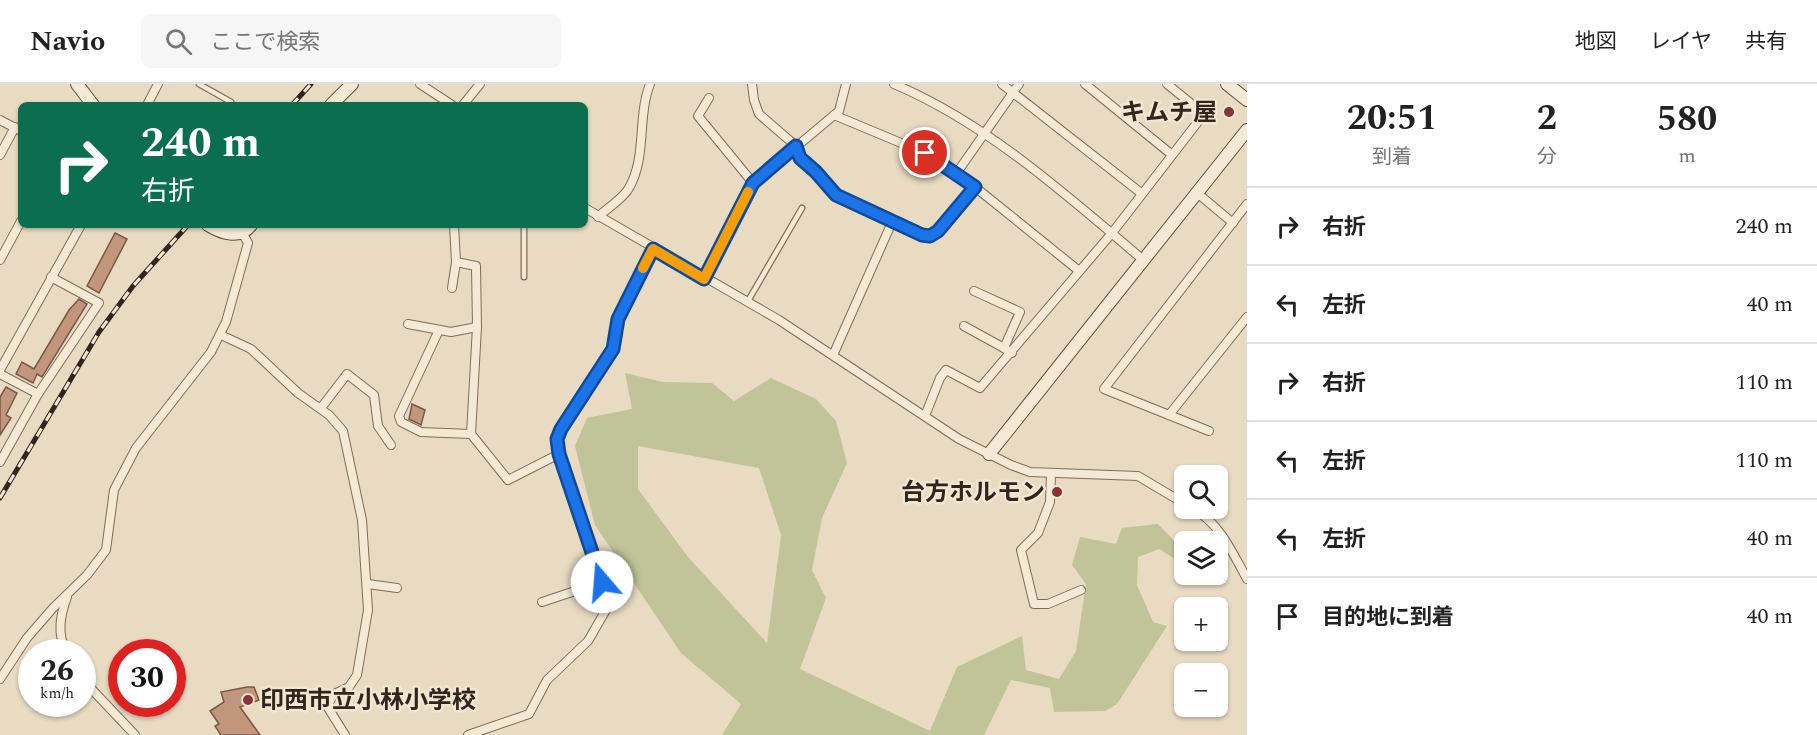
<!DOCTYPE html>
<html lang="ja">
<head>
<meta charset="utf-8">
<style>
  body { margin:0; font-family:Spectral,"Noto Sans JP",serif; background:#f6f6f6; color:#222; height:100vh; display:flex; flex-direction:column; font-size:22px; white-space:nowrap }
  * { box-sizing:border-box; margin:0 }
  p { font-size:20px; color:#767676 }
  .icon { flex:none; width:33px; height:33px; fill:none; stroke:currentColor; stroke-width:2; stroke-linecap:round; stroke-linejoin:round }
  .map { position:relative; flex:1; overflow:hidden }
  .panel { display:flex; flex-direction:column; background:#fff; width:570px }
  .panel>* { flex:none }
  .banner { position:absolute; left:18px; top:18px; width:570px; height:126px; border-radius:9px; box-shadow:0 2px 4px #0004; background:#0b6e4f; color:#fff; overflow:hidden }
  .controls { position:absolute; left:1174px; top:381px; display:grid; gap:12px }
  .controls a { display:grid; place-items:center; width:54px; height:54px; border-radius:9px; background:#fff; box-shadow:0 2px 4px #0004; font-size:30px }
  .speed { position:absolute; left:18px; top:555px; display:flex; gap:12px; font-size:30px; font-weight:700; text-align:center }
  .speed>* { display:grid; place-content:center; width:78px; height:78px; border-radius:50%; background:#fff; box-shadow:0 2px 4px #0004; line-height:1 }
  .speed small { font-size:15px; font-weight:400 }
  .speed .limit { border:9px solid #d22; background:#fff; color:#111 }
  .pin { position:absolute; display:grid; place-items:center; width:51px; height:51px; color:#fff; margin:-26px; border:3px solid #fff; border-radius:50%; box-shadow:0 2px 6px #0007 }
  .me { position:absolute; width:66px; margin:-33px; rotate:342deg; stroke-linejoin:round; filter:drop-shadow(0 0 4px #0008) }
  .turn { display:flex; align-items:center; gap:21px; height:126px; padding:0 24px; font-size:27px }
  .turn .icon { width:78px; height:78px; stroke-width:2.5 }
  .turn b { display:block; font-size:42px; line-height:51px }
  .eta { display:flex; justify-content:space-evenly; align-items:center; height:102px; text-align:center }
  .eta b { font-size:36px; font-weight:700; line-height:42px }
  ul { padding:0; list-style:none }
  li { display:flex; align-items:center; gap:18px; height:78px; padding:0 24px; border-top:2px solid #e0e0e0 }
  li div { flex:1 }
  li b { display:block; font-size:22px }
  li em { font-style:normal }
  header { display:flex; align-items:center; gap:36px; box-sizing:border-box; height:84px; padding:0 30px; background:#fff; border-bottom:2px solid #e0e0e0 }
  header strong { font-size:28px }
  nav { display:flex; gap:33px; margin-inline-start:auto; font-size:21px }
  .search { width:420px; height:54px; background:#f6f6f6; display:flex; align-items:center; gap:15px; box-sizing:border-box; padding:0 21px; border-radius:9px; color:#767676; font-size:22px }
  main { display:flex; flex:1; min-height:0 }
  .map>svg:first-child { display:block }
  .green { fill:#c1c498; fill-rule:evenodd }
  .building { fill:#c1967d; stroke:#7b5844; stroke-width:1.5 }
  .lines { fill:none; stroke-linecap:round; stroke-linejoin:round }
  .lane-casing { stroke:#7f6d5c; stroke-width:7 }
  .street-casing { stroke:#7f6d5c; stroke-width:10 }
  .secondary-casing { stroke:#614e3f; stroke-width:14 }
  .lane { stroke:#f4e9d4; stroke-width:4.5 }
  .street { stroke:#f4e9d4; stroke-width:8 }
  .secondary { stroke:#f4e9d4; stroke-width:12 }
  .rail-casing { stroke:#31261e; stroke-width:5 }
  .rail { stroke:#f0e6d1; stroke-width:3; stroke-dasharray:9; stroke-linecap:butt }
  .route-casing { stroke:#114b97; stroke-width:15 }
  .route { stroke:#1a73e8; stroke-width:10 }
  .slow { stroke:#f59e0b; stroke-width:10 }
  .poi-dot { fill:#873337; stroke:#f0e6d1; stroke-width:2 }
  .labels { text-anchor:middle; stroke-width:5; stroke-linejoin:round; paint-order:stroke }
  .poi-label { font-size:24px; font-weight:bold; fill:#31261e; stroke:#f0e6d1; text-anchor:end }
</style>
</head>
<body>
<header>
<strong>Navio</strong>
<div class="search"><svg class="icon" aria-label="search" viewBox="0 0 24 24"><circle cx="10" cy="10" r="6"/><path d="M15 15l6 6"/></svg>ここで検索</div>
<nav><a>地図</a><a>レイヤ</a><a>共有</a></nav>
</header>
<main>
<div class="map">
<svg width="1247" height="651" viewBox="0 0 1247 651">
  <rect width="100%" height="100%" fill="#e8dbc2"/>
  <path class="green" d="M 625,289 L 663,298 L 712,299 L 734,317 L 771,294 L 816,315 L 836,337 L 847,379 L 822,434 L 812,486 L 826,514 L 800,585 L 930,647 L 957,583 L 1022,552 L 1026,586 L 1059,595 L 1076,567 L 1086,500 L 1072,481 L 1080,453 L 1116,460 L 1122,444 L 1158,440 L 1177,460 L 1181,472 L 1185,473 L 1185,481 L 1159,465 L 1138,473 L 1137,501 L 1153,538 L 1167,542 L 1117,620 L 1105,627 L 1054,628 L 1050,604 L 1011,596 L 984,651 L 722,651 L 741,620 L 681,569 L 595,441 L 575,362 L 587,334 L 632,325 ZM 638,362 L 759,384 L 781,451 L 767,559 L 688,473 L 638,405 Z"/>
  <g class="building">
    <polygon points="115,149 127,155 99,209 87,202"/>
    <polygon points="79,215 87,220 42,293 37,290 33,299 16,290 22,278 34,285 69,226"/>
    <polygon points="6,303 17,309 6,331 11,334 0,351 0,313"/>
    <polygon points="412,320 425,326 421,341 409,335"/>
    <polygon points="247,603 254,603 259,616 240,623 260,651 221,651 215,642 219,640 210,627 224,618 221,608"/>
  </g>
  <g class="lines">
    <g class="lane-casing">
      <g id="lane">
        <polyline points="199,0 231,18"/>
        <polyline points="524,193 524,141"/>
        <polyline points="748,217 802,124"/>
      </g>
    </g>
    <g class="street-casing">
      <g id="street">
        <polyline points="420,0 452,21"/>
        <polyline points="752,0 754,16 759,30 796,62 800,73 816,88 836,111 922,151 930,151 938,147 975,103"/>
        <path d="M 894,0 C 988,40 1065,110 1142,175"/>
        <polyline points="1002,0 1141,109"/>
        <polyline points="1085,0 1171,70"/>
        <polyline points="709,14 698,32 753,99"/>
        <polyline points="147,21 158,0"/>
        <polyline points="463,21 480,0"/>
        <polyline points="834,31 925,69 975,103 1078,186"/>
        <polyline points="0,36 21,47"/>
        <polyline points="0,71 15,43"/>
        <polyline points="956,90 1019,0"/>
        <polyline points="1196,108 1233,139"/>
        <polyline points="585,124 779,236 959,355 1011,381 1030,388 1138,392 1185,420"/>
        <path d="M 598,133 C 607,124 623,115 629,104 C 647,73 637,33 650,0"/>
        <polyline points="0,176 21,137"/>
        <polyline points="456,178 476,182 477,243 471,350"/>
        <polyline points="704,195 753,99 839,27 846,0"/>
        <polyline points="452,204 456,178 454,141"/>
        <polyline points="974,207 1020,228 1004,264 1012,269"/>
        <polyline points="408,240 451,248 477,243"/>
        <polyline points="964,242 1004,264"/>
        <polyline points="439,246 399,332 401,338 421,348 471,350 508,396 559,370"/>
        <polyline points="221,251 251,265 298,309 329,331 343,347 362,436 368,526 357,591 349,603 334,610 327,622 345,651"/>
        <polyline points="834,269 893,136"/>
        <polyline points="0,286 81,141"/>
        <polyline points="0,290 38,310"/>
        <polyline points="321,324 347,290 374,311 378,342 391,361"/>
        <polyline points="1169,331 1247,233"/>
        <polyline points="925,332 940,294 946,286 980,304 1112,149 1204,30 1167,0"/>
        <polyline points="1209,347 1104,305 1247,120"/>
        <polyline points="0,378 38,310 99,219 51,193"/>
        <polyline points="1051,389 1050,418 1038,449 1021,466 1034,520 1048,520 1081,506"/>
        <path d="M 1193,424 C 1221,441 1232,468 1247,495"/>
        <polyline points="368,500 397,504"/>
        <polyline points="542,518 602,498"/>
        <path d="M 66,568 C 57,549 60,532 67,513"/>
        <polyline points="0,595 27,554 53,524 87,491 106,466 114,406 136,364 211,268 226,238 248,159 242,148"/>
        <polyline points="82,595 135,651"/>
        <polyline points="468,651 529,630 547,596 588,557 610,519 559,370 557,355 561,345 613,265 618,235 653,165"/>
      </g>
    </g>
    <g class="secondary-casing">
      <g id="secondary">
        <polyline points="77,0 93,21"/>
        <polyline points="1227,0 1247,16"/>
        <polyline points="331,21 352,0"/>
        <path d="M 208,141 C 221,149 240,156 251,141"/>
        <polyline points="989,370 1247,46"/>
      </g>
    </g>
    <use href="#lane" class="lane"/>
    <use href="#street" class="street"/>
    <use href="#secondary" class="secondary"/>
    <g class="rail-casing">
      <g id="rail">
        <polyline points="292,21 311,0"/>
        <polyline points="0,414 99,248 133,202 188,141"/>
      </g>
    </g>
    <use href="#rail" class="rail"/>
  </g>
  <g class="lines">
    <g class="route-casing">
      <polyline id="route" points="602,498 559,370 557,355 561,345 613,265 618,235 653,165 704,195 753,99 796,62 800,74 816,88 836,111 922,151 930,152 938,147 975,103 925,69"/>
    </g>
    <use href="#route" class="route"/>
    <polyline class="slow" points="643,184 653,165 704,195 748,108"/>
  </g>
  <g class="poi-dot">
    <circle cx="1229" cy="28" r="6"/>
    <circle cx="1057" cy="408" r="6"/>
    <circle cx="248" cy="616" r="6"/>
  </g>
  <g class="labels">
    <g class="poi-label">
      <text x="1217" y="36">キムチ屋</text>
      <text x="1045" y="416">台方ホルモン</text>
      <text x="260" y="624" text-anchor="start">印西市立小林小学校</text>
    </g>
  </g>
</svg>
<div class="controls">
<a><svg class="icon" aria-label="search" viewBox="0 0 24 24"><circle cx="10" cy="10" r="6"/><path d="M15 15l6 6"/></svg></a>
<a><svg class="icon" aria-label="layers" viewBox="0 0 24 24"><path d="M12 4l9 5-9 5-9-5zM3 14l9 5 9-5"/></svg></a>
<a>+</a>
<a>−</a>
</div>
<div class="speed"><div>26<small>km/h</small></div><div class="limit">30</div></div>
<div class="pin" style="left:925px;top:69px;background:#d93025"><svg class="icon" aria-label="arrive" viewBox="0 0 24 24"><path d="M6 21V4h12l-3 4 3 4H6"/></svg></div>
<svg class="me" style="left:602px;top:498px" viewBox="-20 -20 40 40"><circle r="19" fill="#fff"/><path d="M0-13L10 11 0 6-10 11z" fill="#1a73e8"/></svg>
<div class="banner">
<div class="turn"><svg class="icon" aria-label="right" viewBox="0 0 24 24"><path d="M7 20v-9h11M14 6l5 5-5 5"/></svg><div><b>240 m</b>右折</div></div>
</div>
</div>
<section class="panel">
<div class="eta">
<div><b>20:51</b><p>到着</p></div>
<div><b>2</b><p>分</p></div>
<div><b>580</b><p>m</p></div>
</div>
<ul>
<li><svg class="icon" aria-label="right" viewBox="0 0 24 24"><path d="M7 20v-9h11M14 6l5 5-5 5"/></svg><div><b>右折</b></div><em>240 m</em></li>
<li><svg class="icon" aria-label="left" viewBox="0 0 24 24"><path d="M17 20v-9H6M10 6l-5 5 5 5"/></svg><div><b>左折</b></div><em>40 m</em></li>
<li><svg class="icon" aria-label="right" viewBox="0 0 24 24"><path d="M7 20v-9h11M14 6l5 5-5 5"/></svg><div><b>右折</b></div><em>110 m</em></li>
<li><svg class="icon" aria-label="left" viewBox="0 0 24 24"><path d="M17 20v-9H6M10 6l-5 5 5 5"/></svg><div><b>左折</b></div><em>110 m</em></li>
<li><svg class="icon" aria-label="left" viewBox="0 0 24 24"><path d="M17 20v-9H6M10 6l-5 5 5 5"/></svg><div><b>左折</b></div><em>40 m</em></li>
<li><svg class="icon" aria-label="arrive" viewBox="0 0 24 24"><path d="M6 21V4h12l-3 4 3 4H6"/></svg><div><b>目的地に到着</b></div><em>40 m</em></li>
</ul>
</section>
</main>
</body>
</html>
